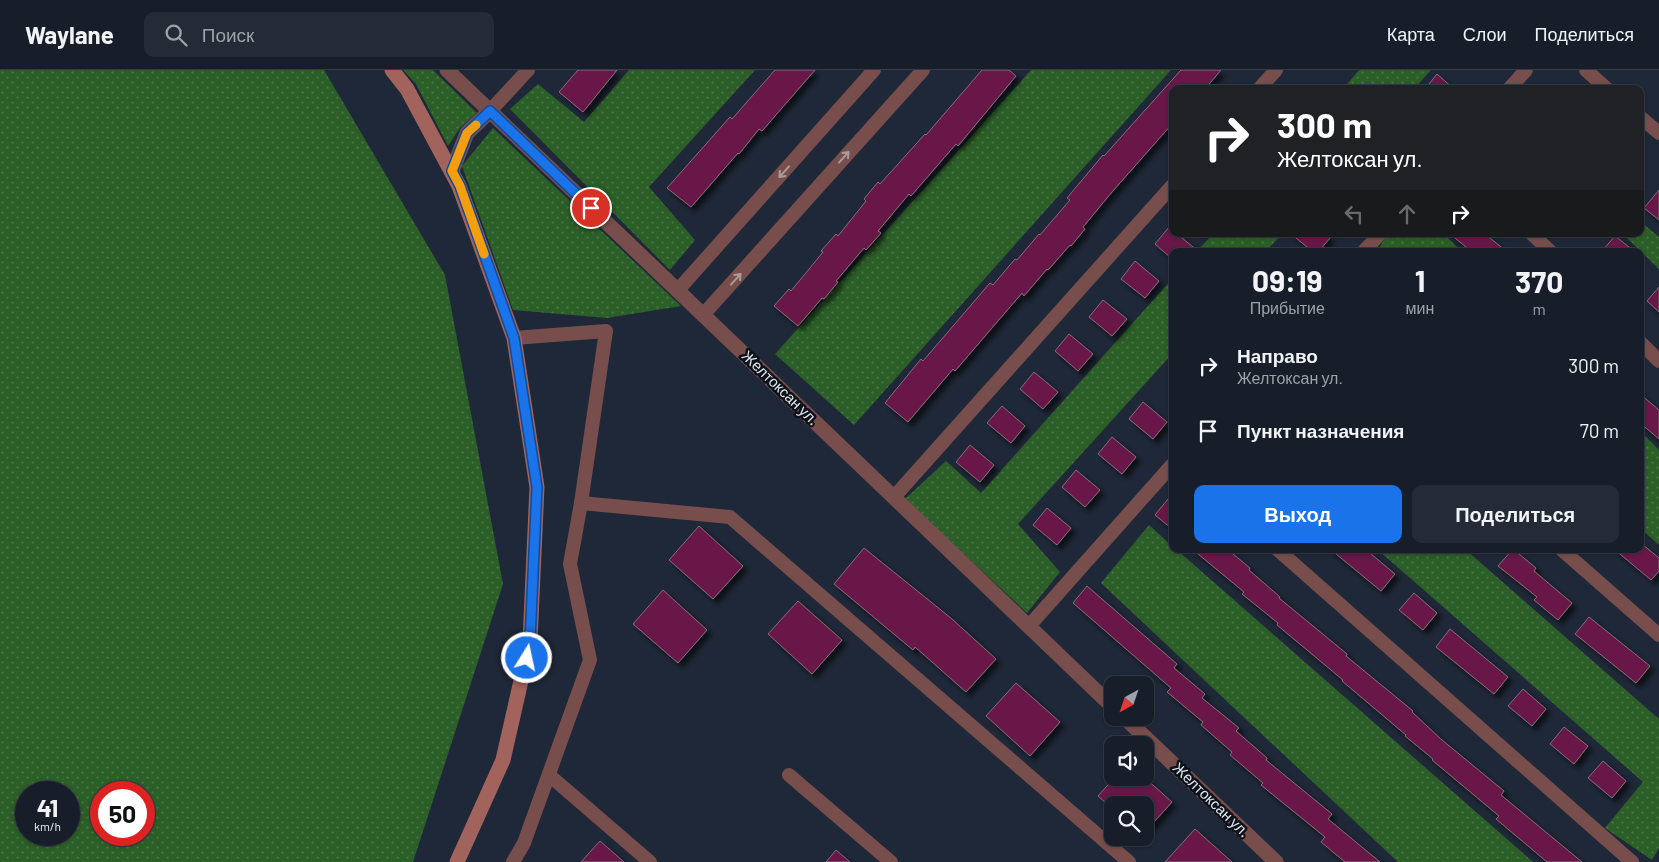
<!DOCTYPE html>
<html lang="ru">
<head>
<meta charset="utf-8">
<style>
  body { margin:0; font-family:Barlow,sans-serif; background:#242b36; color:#f1f3f6; height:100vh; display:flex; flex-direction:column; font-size:19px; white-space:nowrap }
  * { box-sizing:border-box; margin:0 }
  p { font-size:16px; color:#9ea2a8 }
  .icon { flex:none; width:28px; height:28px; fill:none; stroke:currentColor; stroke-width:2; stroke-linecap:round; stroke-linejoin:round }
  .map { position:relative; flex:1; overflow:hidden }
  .panel { position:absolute; left:1169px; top:178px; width:475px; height:305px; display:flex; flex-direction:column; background:#171e2a; border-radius:10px; box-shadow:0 1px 4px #0004,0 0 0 1px #363c47 }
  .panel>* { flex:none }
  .guide { position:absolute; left:1169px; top:15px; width:475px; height:152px; border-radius:10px; box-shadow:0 1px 4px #0004,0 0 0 1px #363c47; background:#202124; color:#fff; overflow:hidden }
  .needle { width:32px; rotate:220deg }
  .buttons { position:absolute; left:1104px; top:606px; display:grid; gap:10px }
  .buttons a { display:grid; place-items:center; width:50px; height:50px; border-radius:10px; background:#171e2a; box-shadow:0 1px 4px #0004,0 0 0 1px #363c47; font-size:25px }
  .speed { position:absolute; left:15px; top:711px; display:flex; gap:10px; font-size:25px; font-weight:700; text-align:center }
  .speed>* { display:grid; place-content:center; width:65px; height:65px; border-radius:50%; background:#171e2a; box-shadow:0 1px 4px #0004,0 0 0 1px #363c47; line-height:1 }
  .speed small { font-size:12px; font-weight:400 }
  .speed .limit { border:8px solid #d22; background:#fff; color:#111 }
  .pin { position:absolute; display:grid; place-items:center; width:42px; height:42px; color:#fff; margin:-21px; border:2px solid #fff; border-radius:50%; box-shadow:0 1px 5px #0007 }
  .me { position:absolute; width:55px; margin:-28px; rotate:10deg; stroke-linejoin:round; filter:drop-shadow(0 0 4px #0008) }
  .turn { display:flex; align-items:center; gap:18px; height:105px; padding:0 25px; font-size:22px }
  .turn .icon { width:65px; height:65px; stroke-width:2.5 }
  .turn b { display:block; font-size:35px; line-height:42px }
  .lanes { display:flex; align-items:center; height:48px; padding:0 25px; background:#0003; justify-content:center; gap:25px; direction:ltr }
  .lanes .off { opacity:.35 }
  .eta { display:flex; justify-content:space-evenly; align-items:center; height:85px; text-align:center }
  .eta b { font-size:30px; font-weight:700; line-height:35px }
  .primary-button { display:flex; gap:10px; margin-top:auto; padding:10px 25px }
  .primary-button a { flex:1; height:58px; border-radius:10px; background:#1a73e8; color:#fff; font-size:20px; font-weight:700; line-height:58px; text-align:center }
  .primary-button a+a { background:#242b36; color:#f1f3f6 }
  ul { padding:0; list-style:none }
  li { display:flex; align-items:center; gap:15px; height:65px; padding:0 25px }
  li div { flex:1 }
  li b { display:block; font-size:19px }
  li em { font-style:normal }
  header { display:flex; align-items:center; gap:30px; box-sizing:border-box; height:70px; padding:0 25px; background:#171e2a; border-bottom:1px solid #363c47 }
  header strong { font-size:24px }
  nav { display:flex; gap:28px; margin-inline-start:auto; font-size:18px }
  .search { width:350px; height:45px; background:#242b36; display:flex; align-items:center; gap:12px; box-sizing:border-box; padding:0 18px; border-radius:10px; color:#9ea2a8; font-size:19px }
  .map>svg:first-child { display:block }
  .grass { fill:url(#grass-dots); fill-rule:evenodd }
  .building { fill:#691848; stroke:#836d77; filter:url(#shadow) }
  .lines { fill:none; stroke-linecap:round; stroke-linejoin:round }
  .minor { stroke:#774e4b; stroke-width:14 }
  .tertiary { stroke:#774e4b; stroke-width:15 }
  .secondary { stroke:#a3635d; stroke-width:15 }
  .oneway { stroke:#ac9b9e }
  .route-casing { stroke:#114b97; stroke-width:12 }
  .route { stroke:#1a73e8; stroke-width:9 }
  .slow { stroke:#f59e0b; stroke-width:9 }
  .labels { text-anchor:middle; stroke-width:5; stroke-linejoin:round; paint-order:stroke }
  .street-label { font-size:15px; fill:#e1e8f2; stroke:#0d1118 }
</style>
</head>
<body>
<header>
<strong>Waylane</strong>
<div class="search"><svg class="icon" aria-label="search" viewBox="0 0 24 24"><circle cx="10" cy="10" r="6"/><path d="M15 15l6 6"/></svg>Поиск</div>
<nav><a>Карта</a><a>Слои</a><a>Поделиться</a></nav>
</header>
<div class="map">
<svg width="1659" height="792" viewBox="0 0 1659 792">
  <defs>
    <pattern id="grass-dots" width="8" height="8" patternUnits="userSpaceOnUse" patternTransform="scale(1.25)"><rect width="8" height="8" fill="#2b5f27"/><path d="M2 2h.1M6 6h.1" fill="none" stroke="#497647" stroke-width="1.8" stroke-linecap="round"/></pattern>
    <filter id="shadow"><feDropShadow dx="4.5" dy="4.5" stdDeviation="2.5" flood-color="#0009"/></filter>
  </defs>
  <rect width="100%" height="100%" fill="#1f2838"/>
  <g class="grass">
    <path d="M 0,0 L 324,0 L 445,205 L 503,514 L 413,792 L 0,792 ZM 69,722 L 69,765 L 26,765 L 26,722 ZM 144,722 L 144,765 L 101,765 L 101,722 Z"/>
    <polygon points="403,0 433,0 477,43 460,58 448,76 416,14"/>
    <polygon points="629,0 755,0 649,117 695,170 670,200 510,39 538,14 584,52"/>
    <polygon points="1031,0 1171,0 854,355 775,284"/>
    <polygon points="1359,0 1431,0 1414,19 1343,19"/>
    <polygon points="493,58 681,236 607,248 513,240 462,96"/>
    <polygon points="1640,151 1659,167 1659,199 1623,164 1640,164"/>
    <polygon points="1213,164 1282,164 1266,181 1197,181"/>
    <polygon points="1388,164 1444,164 1461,181 1377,181"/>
    <polygon points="1172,209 1172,284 1018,454 1060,502 1027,543 905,429 946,391 981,423"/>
    <polygon points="1640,361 1659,380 1659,475 1640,458"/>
    <polygon points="1149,455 1172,476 1172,479 1176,479 1533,792 1398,792 1101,513"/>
    <polygon points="1377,479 1465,479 1659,649 1659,778 1652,790 1605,758 1643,712"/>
  </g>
  <g class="building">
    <polygon points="578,0 617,0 583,42 559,22"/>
    <polygon points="775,0 815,0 762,61 759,59 739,84 738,83 691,137 667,118 730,47 732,49"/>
    <polygon points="982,0 1009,0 1016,6 958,76 956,74 911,126 909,124 878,161 881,163 866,180 864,178 836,211 838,212 824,229 822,228 798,256 774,236 789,219 791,221 823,182 821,181 836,164 838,166 866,131 864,129 878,112 880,114 925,64 926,65"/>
    <polygon points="1181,0 1221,0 1205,19 1172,19 1172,54 1112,122 1083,157 1085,159 1071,176 1070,175 1048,200 1047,199 1024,226 1022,223 955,301 953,299 908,352 885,333 921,289 923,291 990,213 993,215 1015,189 1017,190 1039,164 1040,165 1070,130 1067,128 1103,85 1104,86"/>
    <polygon points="1437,4 1454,19 1425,19"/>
    <polygon points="1659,120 1659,150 1644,138"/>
    <polygon points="1169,157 1172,160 1172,164 1177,164 1198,181 1172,181 1172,189 1155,174"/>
    <polygon points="1291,164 1325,164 1330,168 1319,181 1312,181"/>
    <polygon points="1450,164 1485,164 1506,181 1471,181"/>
    <polygon points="1615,166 1634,181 1602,181"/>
    <polygon points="1135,191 1159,211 1145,228 1121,209"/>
    <polygon points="1659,217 1659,242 1647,231"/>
    <polygon points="1103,230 1127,249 1112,266 1089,247"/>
    <polygon points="1069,264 1093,284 1078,301 1055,281"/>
    <polygon points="1034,302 1058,322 1043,339 1020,319"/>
    <polygon points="1640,324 1659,340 1659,369 1640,353"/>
    <polygon points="1143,332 1167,352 1153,369 1129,349"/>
    <polygon points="1002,336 1025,356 1011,373 987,353"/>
    <polygon points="1112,367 1136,387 1122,404 1098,384"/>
    <polygon points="970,375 994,395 980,412 956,392"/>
    <polygon points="1076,400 1100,420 1085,437 1062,417"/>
    <polygon points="1172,424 1172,459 1155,445"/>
    <polygon points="1047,438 1071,458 1057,475 1033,455"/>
    <polygon points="699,456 743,496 713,529 669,490"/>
    <polygon points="1642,474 1659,488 1659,501 1651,510 1614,479 1640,479"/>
    <polygon points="864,478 952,549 996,589 966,622 915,577 913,580 834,514"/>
    <polygon points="1192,479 1227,479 1250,498 1249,500 1280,527 1279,528 1347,584 1346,586 1413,641 1412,642 1442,670 1504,721 1501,725 1582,792 1547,792 1496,749 1499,746 1432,690 1433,689 1405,666 1406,665 1342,611 1343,610 1277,555 1278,553 1242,524 1244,522"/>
    <polygon points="1330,479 1365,479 1395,504 1381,521"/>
    <polygon points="1513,479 1536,498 1534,501 1572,533 1558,550 1534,530 1537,527 1498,496"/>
    <polygon points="1087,516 1177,594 1174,598 1205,624 1202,628 1239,658 1236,661 1267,688 1266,690 1332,744 1328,749 1380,792 1345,792 1321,772 1325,767 1261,715 1263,713 1230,685 1232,682 1201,655 1203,652 1167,622 1171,618 1073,533"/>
    <polygon points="663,520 707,560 678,593 633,554"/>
    <polygon points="1414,523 1437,543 1423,560 1399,540"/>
    <polygon points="798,531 842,570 812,604 768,564"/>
    <polygon points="1589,547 1650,596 1636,613 1575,564"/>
    <polygon points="1450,559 1508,607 1494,624 1436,577"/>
    <polygon points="1016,613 1060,652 1030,686 986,646"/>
    <polygon points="1523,619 1546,639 1532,656 1508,636"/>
    <polygon points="1564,657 1588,676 1574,694 1550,674"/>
    <polygon points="1603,691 1626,711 1612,728 1588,708"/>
    <polygon points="1114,708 1145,708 1172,732 1145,762 1145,735 1108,735 1098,726"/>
    <polygon points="1195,759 1232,792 1165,792"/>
    <polygon points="600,771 624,792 581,792"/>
    <polygon points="836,780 850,792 826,792"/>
  </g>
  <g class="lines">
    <g class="minor">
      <polyline points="1586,0 1607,19"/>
      <polyline points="1259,19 1276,0"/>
      <polyline points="1509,19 1526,0"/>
      <polyline points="490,41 528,0"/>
      <polyline points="1640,47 1659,63"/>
      <polyline points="1532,164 1550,181"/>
      <polyline points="1364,181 1380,164"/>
      <polyline points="678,220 874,0"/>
      <polyline points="703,245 923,0"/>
      <polyline points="1640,272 1659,291"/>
      <polyline points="894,427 1172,116"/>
      <polyline points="581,433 730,447 1129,792"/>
      <polyline points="1277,479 1632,792"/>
      <polyline points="1561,479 1659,565"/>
      <polyline points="1029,556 1172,395"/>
      <polyline points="549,705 650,792"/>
      <polyline points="789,705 891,792"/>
      <polyline points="513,792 524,773 590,590 570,494 581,433 606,261 514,268"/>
    </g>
    <g class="tertiary">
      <polyline points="447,0 1112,636"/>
      <polyline points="452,101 467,63 490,41"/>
      <polyline points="1125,648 1276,792"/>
    </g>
    <polyline class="secondary" points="392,0 407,19 459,116 514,268 537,417 530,571 503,690 457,792"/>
  </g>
  <defs><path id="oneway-shaft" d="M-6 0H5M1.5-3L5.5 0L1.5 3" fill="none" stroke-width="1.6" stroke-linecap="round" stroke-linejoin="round" transform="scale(1.25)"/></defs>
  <g class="oneway">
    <use href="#oneway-shaft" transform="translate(844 87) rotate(-48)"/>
    <use href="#oneway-shaft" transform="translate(784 102) rotate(132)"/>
    <use href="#oneway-shaft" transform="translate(736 209) rotate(-48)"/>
  </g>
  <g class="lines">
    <g class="route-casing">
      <polyline id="route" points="527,588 530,571 537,417 514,268 460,116 452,101 467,63 490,41 591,138"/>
    </g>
    <use href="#route" class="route"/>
    <polyline class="slow" points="476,55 467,63 452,101 460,116 484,184"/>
  </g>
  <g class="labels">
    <g class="street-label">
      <text transform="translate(780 318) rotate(44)" y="5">Желтоксан ул.</text>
      <text transform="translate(1211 730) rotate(44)" y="5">Желтоксан ул.</text>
    </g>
  </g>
</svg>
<div class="buttons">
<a><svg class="needle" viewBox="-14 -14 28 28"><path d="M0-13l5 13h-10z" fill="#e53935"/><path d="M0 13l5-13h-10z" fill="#9ea2a8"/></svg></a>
<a><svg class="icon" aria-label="sound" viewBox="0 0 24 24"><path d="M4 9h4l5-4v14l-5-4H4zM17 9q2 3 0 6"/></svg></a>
<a><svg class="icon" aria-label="search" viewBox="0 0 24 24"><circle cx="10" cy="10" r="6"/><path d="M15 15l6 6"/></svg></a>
</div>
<div class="speed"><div>41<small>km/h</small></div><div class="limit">50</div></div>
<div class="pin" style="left:591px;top:138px;background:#d93025"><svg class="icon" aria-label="arrive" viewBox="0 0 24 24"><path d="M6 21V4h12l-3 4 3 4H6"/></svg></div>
<svg class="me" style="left:527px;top:588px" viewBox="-20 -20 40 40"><circle r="17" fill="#1a73e8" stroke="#fff" stroke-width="3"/><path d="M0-11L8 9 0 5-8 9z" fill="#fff"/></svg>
<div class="guide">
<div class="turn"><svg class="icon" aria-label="right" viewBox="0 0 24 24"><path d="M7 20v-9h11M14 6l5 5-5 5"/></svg><div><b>300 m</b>Желтоксан ул.</div></div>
<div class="lanes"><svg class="icon off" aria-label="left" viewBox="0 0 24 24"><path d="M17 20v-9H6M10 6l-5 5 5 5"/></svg><svg class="icon off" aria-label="ahead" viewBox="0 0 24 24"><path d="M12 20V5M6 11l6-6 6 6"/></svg><svg class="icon" aria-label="right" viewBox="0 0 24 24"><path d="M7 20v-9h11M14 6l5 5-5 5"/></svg></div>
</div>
<section class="panel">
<div class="eta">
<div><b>09:19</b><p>Прибытие</p></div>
<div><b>1</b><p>мин</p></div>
<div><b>370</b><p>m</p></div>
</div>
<ul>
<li><svg class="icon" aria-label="right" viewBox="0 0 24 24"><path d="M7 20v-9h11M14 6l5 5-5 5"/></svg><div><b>Направо</b><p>Желтоксан ул.</p></div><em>300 m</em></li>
<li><svg class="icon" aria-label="arrive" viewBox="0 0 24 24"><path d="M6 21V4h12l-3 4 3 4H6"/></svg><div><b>Пункт назначения</b></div><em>70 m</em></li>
</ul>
<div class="primary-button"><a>Выход</a><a>Поделиться</a></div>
</section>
</div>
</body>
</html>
